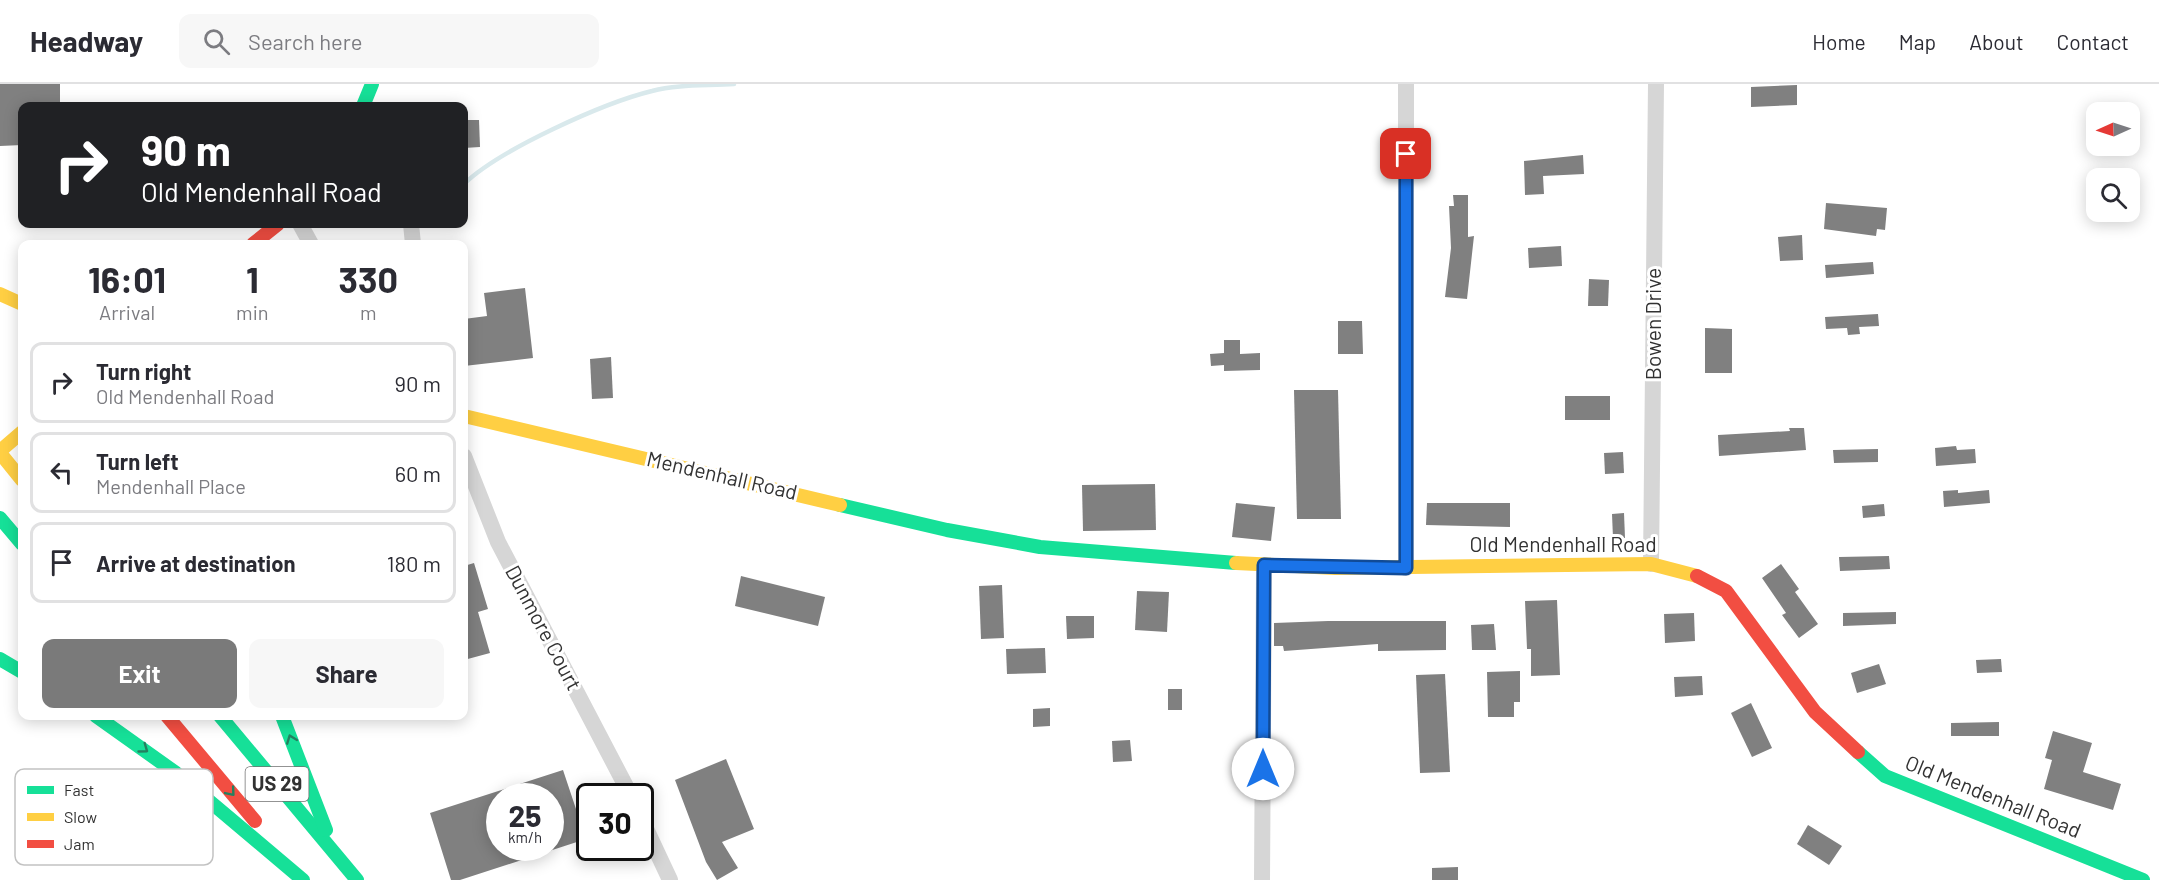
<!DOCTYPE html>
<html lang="en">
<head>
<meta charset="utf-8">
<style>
  body { margin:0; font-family:Barlow,sans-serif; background:#f7f7f7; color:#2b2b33; height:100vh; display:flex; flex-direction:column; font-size:22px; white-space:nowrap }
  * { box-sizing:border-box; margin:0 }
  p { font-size:20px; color:#7c7c81 }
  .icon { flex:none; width:33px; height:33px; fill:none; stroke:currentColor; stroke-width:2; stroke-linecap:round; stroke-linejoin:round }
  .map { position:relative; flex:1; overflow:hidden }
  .sheet { position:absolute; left:18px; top:156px; width:450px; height:480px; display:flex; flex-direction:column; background:#fff; border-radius:12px; box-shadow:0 3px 15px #0003 }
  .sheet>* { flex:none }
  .top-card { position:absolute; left:18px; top:18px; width:450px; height:126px; border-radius:12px; box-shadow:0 3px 15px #0003; background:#202124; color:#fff; overflow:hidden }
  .needle { width:39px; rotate:267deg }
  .controls { position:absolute; left:2086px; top:18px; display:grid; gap:12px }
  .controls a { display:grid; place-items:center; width:54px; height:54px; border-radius:12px; background:#fff; box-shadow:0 3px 15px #0003; font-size:30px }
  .speed { position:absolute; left:486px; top:699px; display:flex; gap:12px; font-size:30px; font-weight:700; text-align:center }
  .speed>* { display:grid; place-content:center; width:78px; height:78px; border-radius:50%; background:#fff; box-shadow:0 3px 15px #0003; line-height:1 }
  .speed small { font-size:15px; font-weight:400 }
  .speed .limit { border:3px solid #111; border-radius:9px; background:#fff; color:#111 }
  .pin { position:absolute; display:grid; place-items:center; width:51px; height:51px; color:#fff; margin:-26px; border-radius:12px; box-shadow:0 3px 9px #0006 }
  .me { position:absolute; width:66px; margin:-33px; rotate:0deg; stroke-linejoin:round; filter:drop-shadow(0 0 4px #0008) }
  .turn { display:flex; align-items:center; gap:21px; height:126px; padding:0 24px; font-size:27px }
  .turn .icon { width:78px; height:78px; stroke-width:2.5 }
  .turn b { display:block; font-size:42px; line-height:51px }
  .eta { display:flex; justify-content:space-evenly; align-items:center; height:102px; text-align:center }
  .eta b { font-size:36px; font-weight:700; line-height:42px }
  .cta { display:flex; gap:12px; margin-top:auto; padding:12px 24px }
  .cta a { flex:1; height:69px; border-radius:12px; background:#7a7a7a; color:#fff; font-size:24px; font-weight:700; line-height:69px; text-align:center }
  .cta a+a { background:#f7f7f7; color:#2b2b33 }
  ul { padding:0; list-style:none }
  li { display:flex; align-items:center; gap:18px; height:81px; margin:0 12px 9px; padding:0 12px; border:3px solid #e1e1e2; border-radius:12px }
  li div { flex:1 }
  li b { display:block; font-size:22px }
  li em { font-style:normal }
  header { display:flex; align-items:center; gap:36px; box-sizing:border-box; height:84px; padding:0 30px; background:#fff; border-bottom:2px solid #e1e1e2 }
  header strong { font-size:28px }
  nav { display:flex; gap:33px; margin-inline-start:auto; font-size:21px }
  .search { width:420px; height:54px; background:#f7f7f7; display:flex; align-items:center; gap:15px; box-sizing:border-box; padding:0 21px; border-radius:12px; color:#7c7c81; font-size:22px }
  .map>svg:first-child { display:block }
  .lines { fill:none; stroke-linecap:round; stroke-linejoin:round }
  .stream { stroke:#d9e9ec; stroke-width:4.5 }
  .building { fill:#808080; fill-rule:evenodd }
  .street { stroke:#d6d6d6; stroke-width:16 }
  .fast { stroke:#16e098; stroke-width:14 }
  .slow { stroke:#ffcf43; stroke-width:14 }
  .jam { stroke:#f24e42; stroke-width:14 }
  .oneway { stroke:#258060 }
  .route-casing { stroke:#114b97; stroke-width:15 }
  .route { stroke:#1a73e8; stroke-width:10 }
  .labels { text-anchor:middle; stroke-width:6; stroke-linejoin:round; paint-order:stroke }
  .shield { fill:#fff; stroke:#707070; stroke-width:1.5 }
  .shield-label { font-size:20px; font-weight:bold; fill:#323232 }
  .street-label { font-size:21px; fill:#323232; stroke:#fff }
  .key { fill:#fff; stroke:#c2c2c2; stroke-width:1.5 }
  .key-label { font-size:16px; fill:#323232 }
</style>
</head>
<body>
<header>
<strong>Headway</strong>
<div class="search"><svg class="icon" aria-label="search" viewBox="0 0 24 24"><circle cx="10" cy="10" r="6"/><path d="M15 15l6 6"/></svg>Search here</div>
<nav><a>Home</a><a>Map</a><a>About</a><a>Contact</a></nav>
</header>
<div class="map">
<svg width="2159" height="796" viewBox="0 0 2159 796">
  <rect width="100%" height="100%" fill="#fff"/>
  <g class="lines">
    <path class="stream" d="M 464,100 C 499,66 603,19 652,7 C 678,0 708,2 734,0"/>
  </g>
  <g class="building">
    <polygon points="0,0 60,0 60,22 22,22 22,61 0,62"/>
    <polygon points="1797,1 1797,21 1751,23 1751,3"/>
    <polygon points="464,36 479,36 480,63 464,64"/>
    <polygon points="1583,71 1584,90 1543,92 1544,110 1525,111 1524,77"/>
    <polygon points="1453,111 1468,111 1468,153 1474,152 1467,215 1445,213 1451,164 1449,122 1454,122"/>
    <polygon points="1826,119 1887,124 1885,146 1877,145 1876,152 1824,145"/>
    <polygon points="1802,151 1803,176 1780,177 1778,153"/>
    <polygon points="1561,162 1562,182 1529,184 1528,164"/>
    <polygon points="1873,178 1874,190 1826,194 1825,181"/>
    <polygon points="1589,195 1609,196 1608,222 1588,222"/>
    <polygon points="525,204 533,274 464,282 464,235 487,232 484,209"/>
    <polygon points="1878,230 1879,242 1859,243 1860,250 1848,251 1847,244 1826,245 1825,233"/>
    <polygon points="1338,237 1362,237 1363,270 1338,270"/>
    <polygon points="1705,244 1732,245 1732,289 1705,289"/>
    <polygon points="1224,256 1240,256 1240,270 1260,269 1260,286 1224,287 1224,281 1211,282 1210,270 1224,269"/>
    <polygon points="611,273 613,314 592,315 590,275"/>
    <polygon points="1294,306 1338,306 1341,435 1297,435"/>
    <rect x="1565" y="312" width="45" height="24"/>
    <polygon points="1789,344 1804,344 1806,366 1719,372 1718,351 1790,347"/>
    <polygon points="1956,362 1957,366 1975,365 1976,379 1936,382 1935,364"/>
    <polygon points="1878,365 1878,378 1834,379 1833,366"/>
    <polygon points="1623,368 1624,389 1605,390 1604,369"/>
    <polygon points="1155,400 1156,446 1083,447 1082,401"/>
    <polygon points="1958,406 1958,409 1989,406 1990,419 1944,423 1943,407"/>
    <polygon points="1236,419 1275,423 1271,457 1232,453"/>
    <polygon points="1427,419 1510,419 1510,443 1426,441"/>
    <polygon points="1884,420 1885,432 1863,434 1862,422"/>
    <polygon points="1624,429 1625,454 1613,454 1612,430"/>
    <polygon points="1889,472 1890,485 1840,487 1839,473"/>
    <polygon points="474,479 488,525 478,528 490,569 464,576 464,482"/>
    <polygon points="1781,480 1799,505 1795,508 1818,540 1799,554 1782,531 1786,529 1762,494"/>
    <polygon points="741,492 825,513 818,542 735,522"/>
    <polygon points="1002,501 1004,554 981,555 979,502"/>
    <polygon points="1137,507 1169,508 1167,548 1135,546"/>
    <polygon points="1557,516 1560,591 1531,592 1531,565 1527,565 1525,517"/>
    <polygon points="1896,528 1896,540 1843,542 1843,529"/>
    <polygon points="1694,529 1695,557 1665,559 1664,530"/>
    <polygon points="1066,532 1094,532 1094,554 1067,555"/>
    <polygon points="1328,537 1446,537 1446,566 1378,567 1378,560 1284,567 1283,562 1274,562 1274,539"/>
    <polygon points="1494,540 1496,566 1472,566 1471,541"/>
    <polygon points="1045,564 1046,589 1007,590 1006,565"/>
    <polygon points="2001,575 2002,588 1977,589 1976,576"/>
    <polygon points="1879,580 1886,600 1857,609 1851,589"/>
    <polygon points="1520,587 1520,618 1514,618 1514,633 1488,633 1487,588"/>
    <polygon points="1445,590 1450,688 1420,689 1416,591"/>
    <polygon points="1702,592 1703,611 1675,613 1674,593"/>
    <rect x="1168" y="605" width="14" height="21"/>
    <polygon points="1751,619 1772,664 1752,673 1731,629"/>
    <polygon points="1050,624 1050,642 1033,643 1033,625"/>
    <polygon points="1999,638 1999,652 1951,652 1951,639"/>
    <polygon points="2053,647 2092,659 2083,688 2121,700 2113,726 2044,705 2052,676 2045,674"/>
    <polygon points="1130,656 1132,677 1113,678 1112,657"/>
    <polygon points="726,675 754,745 722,758 738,784 717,796 706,778 675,696"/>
    <path d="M 563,686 L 586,755 L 460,796 L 451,796 L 430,729 ZM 500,712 L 550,712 L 550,764 L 500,764 Z"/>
    <polygon points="1808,741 1842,762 1829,781 1797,760"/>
    <polygon points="1458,783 1458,796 1432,796 1432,784"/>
  </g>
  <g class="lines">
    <g class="street">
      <polyline points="300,140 311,160"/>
      <polyline points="411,140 413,160"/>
      <polyline points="464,372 498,458 631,712"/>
      <polyline points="1651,480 1656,0"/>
      <polyline points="1406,484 1406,0"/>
      <polyline points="640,732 670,796"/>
      <polyline points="1262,796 1264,481"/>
    </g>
    <g class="fast">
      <polyline points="363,22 372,0"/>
      <polyline points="840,421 947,446 1040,463 1236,479"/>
      <polyline points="0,434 22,460"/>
      <polyline points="0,575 22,588"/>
      <polyline points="96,632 176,689 303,796"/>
      <polyline points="220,632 357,796"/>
      <polyline points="282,632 326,746"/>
      <polyline points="1858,668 1885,692 2143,796"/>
    </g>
    <g class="slow">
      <polyline points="0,210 22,220"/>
      <polyline points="464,332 840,421"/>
      <polyline points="0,367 22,348"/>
      <polyline points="0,369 22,396"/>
      <polyline points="1236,479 1335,484 1651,480 1697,492"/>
    </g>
    <g class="jam">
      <polyline points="253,160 278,140"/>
      <polyline points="1697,492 1726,507 1815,628 1858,668"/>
      <polyline points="167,632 255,737"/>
    </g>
  </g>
  <defs><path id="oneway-chevron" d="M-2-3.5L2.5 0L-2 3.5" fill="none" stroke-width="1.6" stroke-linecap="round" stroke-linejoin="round" transform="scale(1.5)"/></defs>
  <g class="oneway">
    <use href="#oneway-chevron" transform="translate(291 655) rotate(-111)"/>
    <use href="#oneway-chevron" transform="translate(144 665) rotate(36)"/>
    <use href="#oneway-chevron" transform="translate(231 708) rotate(50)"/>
  </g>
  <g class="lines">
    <g class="route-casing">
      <polyline id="route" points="1263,685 1264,481 1406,484 1406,70"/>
    </g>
    <use href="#route" class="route"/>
  </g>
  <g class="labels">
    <rect class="shield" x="245.5" y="683" width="63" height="34" rx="4.5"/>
    <g class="shield-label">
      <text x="277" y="707">US 29</text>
    </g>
    <g class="street-label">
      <text transform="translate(1654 240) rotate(-90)" y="7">Bowen Drive</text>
      <text transform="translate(722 392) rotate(13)" y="7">Mendenhall Road</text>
      <text x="1563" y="468">Old Mendenhall Road</text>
      <text transform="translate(543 544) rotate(62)" y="7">Dunmore Court</text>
      <text transform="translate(1993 713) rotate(22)" y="7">Old Mendenhall Road</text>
    </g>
  </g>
  <rect x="15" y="685" width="198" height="96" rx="9" class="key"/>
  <rect x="27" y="702" width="27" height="8" fill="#16e098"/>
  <rect x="27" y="729" width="27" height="8" fill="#ffcf43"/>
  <rect x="27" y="756" width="27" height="8" fill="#f24e42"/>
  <g class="key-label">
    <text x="64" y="712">Fast</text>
    <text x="64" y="739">Slow</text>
    <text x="64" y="766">Jam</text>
  </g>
</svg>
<div class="controls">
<a><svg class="needle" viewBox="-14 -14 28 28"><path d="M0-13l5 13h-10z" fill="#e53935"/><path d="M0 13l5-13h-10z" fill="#7c7c81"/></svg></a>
<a><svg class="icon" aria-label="search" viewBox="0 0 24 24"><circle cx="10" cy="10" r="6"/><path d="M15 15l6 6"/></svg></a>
</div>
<div class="speed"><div>25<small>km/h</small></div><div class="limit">30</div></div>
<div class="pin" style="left:1406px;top:70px;background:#d93025"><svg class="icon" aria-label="arrive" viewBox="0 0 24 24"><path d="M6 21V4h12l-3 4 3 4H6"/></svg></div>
<svg class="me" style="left:1263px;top:685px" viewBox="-20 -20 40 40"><circle r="19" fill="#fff"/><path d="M0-13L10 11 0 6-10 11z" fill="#1a73e8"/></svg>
<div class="top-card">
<div class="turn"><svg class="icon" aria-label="right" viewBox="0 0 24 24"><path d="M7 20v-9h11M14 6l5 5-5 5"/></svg><div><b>90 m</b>Old Mendenhall Road</div></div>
</div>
<section class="sheet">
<div class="eta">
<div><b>16:01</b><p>Arrival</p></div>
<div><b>1</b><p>min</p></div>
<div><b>330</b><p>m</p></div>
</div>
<ul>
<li><svg class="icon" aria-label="right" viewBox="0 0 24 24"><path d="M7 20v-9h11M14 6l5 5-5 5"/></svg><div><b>Turn right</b><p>Old Mendenhall Road</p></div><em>90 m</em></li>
<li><svg class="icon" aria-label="left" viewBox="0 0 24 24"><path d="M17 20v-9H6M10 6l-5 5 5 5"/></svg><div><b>Turn left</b><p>Mendenhall Place</p></div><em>60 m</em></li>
<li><svg class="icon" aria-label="arrive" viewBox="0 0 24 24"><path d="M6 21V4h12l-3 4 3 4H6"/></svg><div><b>Arrive at destination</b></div><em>180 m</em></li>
</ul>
<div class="cta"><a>Exit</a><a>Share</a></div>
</section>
</div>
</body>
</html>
